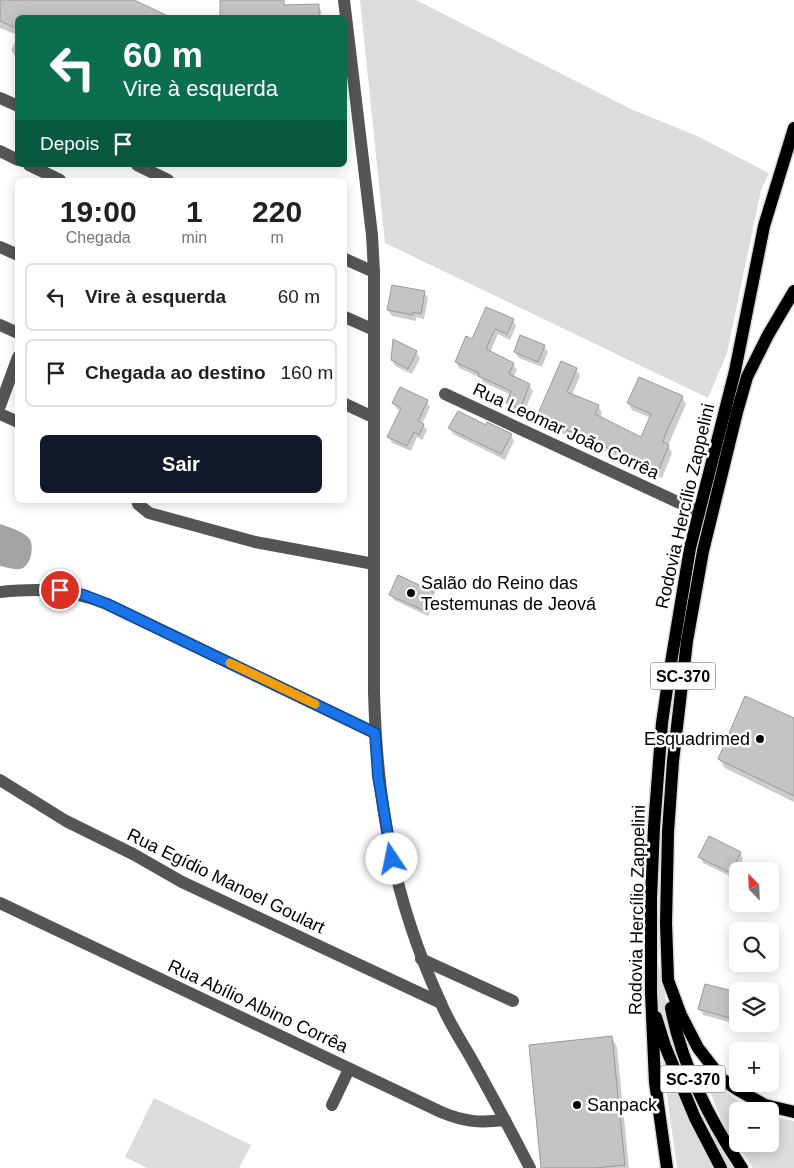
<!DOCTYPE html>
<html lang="pt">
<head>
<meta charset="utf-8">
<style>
  body { margin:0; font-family:Arial,sans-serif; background:#f6f6f6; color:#202124; height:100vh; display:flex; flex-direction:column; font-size:19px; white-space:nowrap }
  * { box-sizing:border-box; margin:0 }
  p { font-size:16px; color:#757577 }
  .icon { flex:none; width:28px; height:28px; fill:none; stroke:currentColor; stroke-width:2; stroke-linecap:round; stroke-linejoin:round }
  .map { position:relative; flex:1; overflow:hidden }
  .drawer { position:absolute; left:15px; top:178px; width:332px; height:325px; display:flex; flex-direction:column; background:#fff; border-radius:8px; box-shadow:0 2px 12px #0003 }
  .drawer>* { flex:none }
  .hud { position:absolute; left:15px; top:15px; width:332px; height:152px; border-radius:8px; box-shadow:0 2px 12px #0003; background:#0b6e4f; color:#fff; overflow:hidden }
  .needle { width:32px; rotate:337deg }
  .buttons { position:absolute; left:729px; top:862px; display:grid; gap:10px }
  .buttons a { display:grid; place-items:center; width:50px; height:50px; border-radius:8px; background:#fff; box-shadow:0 2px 12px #0003; font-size:25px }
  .pin { position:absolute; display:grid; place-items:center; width:42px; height:42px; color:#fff; margin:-21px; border:2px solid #fff; border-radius:50%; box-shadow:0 1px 5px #0007 }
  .me { position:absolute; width:55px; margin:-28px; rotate:349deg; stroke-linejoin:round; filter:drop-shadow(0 0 4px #0008) }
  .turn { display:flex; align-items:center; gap:18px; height:105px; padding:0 25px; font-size:22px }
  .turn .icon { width:65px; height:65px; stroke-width:2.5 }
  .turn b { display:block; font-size:35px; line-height:42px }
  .then { display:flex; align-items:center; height:48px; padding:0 25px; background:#0003; gap:10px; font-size:19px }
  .eta { display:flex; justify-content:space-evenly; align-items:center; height:85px; text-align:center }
  .eta b { font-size:30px; font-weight:700; line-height:35px }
  .cta { display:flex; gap:10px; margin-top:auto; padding:10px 25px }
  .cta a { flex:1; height:58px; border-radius:8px; background:#111827; color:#fff; font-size:20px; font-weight:700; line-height:58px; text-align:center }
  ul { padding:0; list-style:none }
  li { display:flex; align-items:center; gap:15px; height:68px; margin:0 10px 8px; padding:0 15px; border:2px solid #e0e0e0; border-radius:8px }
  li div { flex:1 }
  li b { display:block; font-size:19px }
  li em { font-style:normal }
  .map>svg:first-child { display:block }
  .green { fill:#dcdcdc }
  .water { fill:#a3a3a3 }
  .shadow { fill:#0003 }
  .building { fill:#c4c4c4; stroke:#999 }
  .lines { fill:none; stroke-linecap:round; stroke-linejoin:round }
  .major-casing { stroke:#dbdbdb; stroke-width:15 }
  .minor { stroke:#555; stroke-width:12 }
  .major { stroke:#000; stroke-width:12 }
  .route-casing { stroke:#114b97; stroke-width:12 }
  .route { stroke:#1a73e8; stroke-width:9 }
  .slow { stroke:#f59e0b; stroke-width:9 }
  .poi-dot { fill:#000; stroke:#fff; stroke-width:2 }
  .labels { text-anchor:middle; stroke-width:5; stroke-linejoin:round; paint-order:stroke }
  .shield { fill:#fff; stroke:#4c4c4c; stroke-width:1 }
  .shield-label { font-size:16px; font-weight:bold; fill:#000 }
  .street-label { font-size:18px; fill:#000; stroke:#fff }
  .poi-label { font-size:18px; fill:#000; stroke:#fff; text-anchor:start }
</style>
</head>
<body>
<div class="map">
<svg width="794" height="1168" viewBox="0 0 794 1168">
  <rect width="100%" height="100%" fill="#fff"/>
  <g class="green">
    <polygon points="360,0 416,0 633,110 697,136 769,173 761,190 727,353 708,398 385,243"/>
    <polygon points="657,957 669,1014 737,1168 727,1168 709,1140 660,1015 654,983"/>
    <polygon points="662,1059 701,1145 713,1168 677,1168"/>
    <polygon points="703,1075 752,1111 738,1111 738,1144 770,1144 770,1116 794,1121 794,1168 753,1168 724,1126"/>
    <polygon points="154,1098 251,1145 239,1168 147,1168 125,1157"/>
  </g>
  <path class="water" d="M 0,524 C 9,527 22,531 29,538 C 35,546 31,567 20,569 C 14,570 6,567 0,566 Z"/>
  <g class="shadow">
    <polygon points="0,0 131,0 18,18 18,35 0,28"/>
    <polygon points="221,0 283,1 286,7 318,5 321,11 322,18 221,18"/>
    <polygon points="18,36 18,60 11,50"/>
    <polygon points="424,292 428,298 424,319 416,317 416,321 392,316 388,310"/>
    <polygon points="487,309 513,320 516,326 510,340 498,334 490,353 513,364 517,370 513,378 529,385 533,391 523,415 511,409 507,403 511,395 483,382 481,378 459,368 456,362 473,341"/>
    <polygon points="544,346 548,352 542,367 519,358 515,352"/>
    <polygon points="416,352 420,358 412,374 395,366 392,359"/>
    <polygon points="562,363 576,369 580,376 572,395 598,406 602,413 600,418 642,438 651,418 632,410 628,403 682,397 686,404 668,446 672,453 662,478 636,468 635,465 592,445 541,425 537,418"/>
    <polygon points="427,401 430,407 422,424 427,430 422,440 417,437 411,451 392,443 389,437 401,411 397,409 393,403"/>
    <polygon points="486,427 511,435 514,441 505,460 453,434 450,428"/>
    <polygon points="433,593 436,599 428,616 394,600 391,595"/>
    <polygon points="794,720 794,802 725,768 719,759"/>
    <polygon points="740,853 743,859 734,878 703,863 700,857"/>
    <polygon points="736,993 738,996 738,1005 733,1023 703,1015 700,1009"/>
    <polygon points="612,1038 617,1047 629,1168 542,1168"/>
  </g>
  <g class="building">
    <polygon points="0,0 134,0 172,18 18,18 18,29 0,21"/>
    <polygon points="220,0 284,0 284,5 319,4 319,18 220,18"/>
    <polygon points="392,285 425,291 421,314 413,312 413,315 387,310"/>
    <polygon points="486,307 514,319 507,334 495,329 486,349 514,363 509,374 530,384 520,409 506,403 511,391 478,376 479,373 455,362 466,336 472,339"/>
    <polygon points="520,335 545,345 538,362 514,352"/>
    <polygon points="393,339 417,351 408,369 391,360"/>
    <polygon points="561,361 577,368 567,392 599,405 595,414 641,437 651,414 627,403 639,377 683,396 665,435 663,442 669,445 658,472 631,461 632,460 587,438 536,418"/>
    <polygon points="400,387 428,400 418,421 424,424 419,435 414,432 407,446 387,437 401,408 392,403"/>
    <polygon points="458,411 486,425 487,422 512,434 501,454 448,428"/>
    <polygon points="398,575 434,592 425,611 389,595"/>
    <polygon points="745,696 794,718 794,796 718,759"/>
    <polygon points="709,836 741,852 731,873 698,857"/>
    <polygon points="705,984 737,992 730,1018 698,1009"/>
    <polygon points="612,1036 625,1165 595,1168 541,1168 529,1045"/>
  </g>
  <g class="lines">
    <g class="major-casing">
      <g id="major">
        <polyline points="794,291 768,335 747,377 737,412 703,551 687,641 673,761 668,832 666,923 668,980 681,1015 698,1048 722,1079 738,1090 765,1105 794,1112"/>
        <path d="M 671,1008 C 682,1066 709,1119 742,1168"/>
        <polyline points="656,1017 665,1046 695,1118 721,1168"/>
        <polyline points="667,1168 655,1082 651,992 651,898 654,827 662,723 669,675 690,548 735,371 764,226 794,128"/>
      </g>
    </g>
    <g class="minor">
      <path d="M 344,0 L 372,235 L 374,272 L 374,692 C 377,804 393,898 440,1001 C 448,1021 460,1039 471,1058 C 491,1094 511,1131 530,1168"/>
      <polyline points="0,98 18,106"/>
      <polyline points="0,151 18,160"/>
      <polyline points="29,165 60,180"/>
      <polyline points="137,165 168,180"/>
      <polyline points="0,247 18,255"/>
      <polyline points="345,259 374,272"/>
      <polyline points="345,317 374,330"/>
      <polyline points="0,325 18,333"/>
      <polyline points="445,394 699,512"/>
      <polyline points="345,404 373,417"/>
      <polyline points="0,406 18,357"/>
      <polyline points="0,414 18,422"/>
      <polyline points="137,500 138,504 149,513 255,542 374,564"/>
      <path d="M 0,592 C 42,588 68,589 107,604 L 375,733"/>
      <polyline points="0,780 66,821 133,854 182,882 441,1003"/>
      <path d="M 0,903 L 441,1112 C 465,1122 479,1123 505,1120"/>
      <polyline points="421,959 513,1001"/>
      <polyline points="332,1105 349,1069"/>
    </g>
    <use href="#major" class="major"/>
  </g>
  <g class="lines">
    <g class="route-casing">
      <polyline id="route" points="60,590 84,595 107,604 375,733 378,776 392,859"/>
    </g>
    <use href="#route" class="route"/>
    <polyline class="slow" points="230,663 315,704"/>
  </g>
  <g class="poi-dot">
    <circle cx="411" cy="593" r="5"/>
    <circle cx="760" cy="739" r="5"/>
    <circle cx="577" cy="1105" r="5"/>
  </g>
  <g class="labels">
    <g class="shield">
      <rect x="650.5" y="662.5" width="65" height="27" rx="4"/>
      <rect x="660.5" y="1065.5" width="65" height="27" rx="4"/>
    </g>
    <g class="shield-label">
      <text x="683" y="682">SC-370</text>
      <text x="693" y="1085">SC-370</text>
    </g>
    <g class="street-label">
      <text transform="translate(566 431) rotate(25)" y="6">Rua Leomar João Corrêa</text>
      <text transform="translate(685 506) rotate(-77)" y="6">Rodovia Hercílio Zappelini</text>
      <text transform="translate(226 881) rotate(26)" y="6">Rua Egídio Manoel Goulart</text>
      <text transform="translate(637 910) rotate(-89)" y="6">Rodovia Hercílio Zappelini</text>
      <text transform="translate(258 1006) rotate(25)" y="6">Rua Abílio Albino Corrêa</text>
    </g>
    <g class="poi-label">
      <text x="421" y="589">Salão do Reino das<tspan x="421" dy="21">Testemunas de Jeová</tspan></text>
      <text x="750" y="745" text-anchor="end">Esquadrimed</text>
      <text x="587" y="1111">Sanpack</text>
    </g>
  </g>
</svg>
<div class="buttons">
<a><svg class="needle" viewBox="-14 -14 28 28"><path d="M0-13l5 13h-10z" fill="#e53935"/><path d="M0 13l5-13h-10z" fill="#757577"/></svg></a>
<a><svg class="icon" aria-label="search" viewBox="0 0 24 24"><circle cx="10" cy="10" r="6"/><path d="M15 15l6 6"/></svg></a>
<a><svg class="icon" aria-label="layers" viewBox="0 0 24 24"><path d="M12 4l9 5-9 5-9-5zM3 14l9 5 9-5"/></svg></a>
<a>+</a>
<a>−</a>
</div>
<div class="pin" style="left:60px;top:590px;background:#d93025"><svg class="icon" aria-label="arrive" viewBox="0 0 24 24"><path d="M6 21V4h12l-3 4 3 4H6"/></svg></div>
<svg class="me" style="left:392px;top:859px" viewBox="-20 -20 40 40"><circle r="19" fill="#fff"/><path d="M0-13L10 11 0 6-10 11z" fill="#1a73e8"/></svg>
<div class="hud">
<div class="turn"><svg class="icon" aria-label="left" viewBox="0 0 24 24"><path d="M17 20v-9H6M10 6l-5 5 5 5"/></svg><div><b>60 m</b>Vire à esquerda</div></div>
<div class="then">Depois<svg class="icon" aria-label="arrive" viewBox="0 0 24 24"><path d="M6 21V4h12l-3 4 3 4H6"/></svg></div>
</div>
<section class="drawer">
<div class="eta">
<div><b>19:00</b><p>Chegada</p></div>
<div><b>1</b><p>min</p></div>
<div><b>220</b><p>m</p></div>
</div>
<ul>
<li><svg class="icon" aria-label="left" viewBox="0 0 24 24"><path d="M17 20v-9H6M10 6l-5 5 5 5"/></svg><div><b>Vire à esquerda</b></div><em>60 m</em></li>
<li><svg class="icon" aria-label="arrive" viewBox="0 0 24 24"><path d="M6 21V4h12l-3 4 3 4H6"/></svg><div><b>Chegada ao destino</b></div><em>160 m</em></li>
</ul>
<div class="cta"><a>Sair</a></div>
</section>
</div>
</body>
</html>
